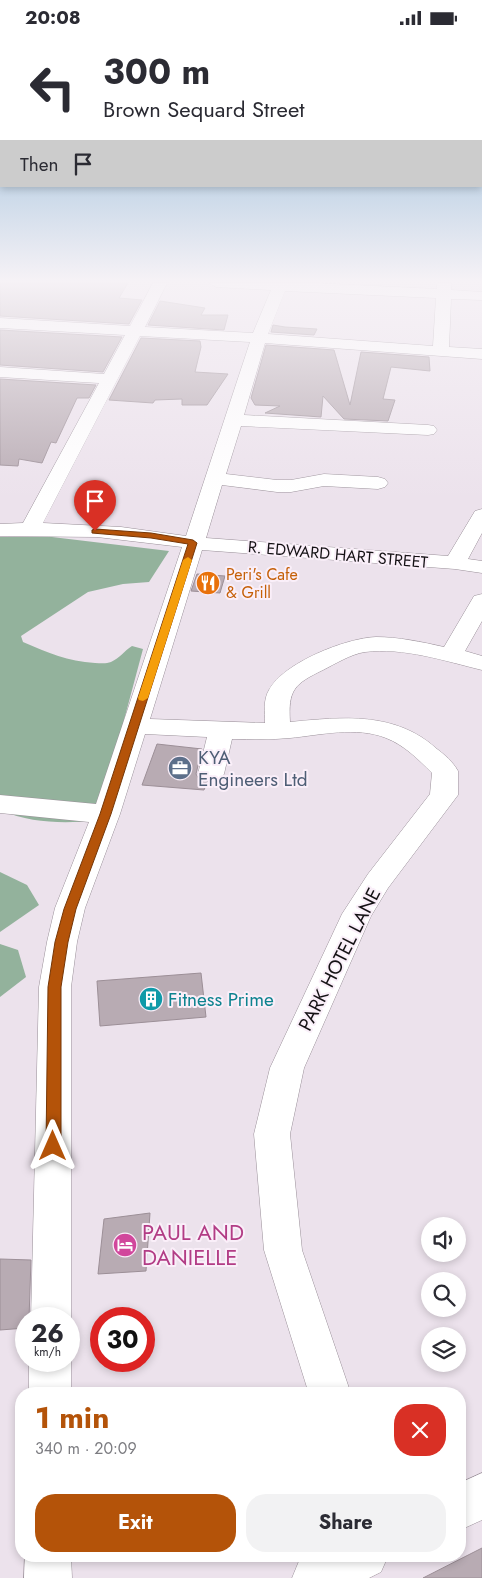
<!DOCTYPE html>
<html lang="en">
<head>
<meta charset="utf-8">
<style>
  body { margin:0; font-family:Jost,sans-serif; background:#f2f2f3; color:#2b2b33; height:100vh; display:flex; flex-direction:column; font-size:19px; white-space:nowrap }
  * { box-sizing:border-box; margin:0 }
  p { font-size:16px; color:#7c7c81 }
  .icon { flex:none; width:28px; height:28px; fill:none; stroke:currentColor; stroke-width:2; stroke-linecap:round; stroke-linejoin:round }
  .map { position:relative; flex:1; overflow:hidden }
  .side { position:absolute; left:15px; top:1352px; width:451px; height:175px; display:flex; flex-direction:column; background:#fff; border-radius:20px; box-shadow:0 2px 8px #0003 }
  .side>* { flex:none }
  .hud { position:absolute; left:0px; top:0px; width:482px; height:152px; box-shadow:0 2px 8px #0003; background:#fff; color:#2b2b33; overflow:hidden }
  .tools { position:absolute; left:421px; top:1182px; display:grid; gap:10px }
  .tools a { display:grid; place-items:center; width:45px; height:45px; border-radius:50%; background:#fff; box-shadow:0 2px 8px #0003; font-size:25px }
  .speed { position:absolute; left:15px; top:1272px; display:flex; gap:10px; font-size:25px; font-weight:700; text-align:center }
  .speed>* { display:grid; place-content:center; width:65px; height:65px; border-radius:50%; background:#fff; box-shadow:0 2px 8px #0003; line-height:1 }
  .speed small { font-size:12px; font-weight:400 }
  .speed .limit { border:8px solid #d22; background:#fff; color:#111 }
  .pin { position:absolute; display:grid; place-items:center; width:42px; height:42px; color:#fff; margin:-51px -21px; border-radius:50% 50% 50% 0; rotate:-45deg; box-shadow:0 0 5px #0007 }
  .pin .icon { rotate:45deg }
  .me { position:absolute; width:55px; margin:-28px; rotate:0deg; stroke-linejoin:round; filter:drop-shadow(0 0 4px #0008) }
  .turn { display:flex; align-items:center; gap:18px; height:105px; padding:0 20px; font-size:22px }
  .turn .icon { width:65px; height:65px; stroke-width:2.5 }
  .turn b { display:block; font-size:35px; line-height:42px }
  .then { display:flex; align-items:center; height:48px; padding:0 20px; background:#0003; gap:10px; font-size:19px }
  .round { display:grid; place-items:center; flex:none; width:52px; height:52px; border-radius:20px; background:#f2f2f3 }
  .summary { display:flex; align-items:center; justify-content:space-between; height:85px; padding:0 20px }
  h1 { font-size:30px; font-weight:700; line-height:38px; color:#b45309 }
  .action { display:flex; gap:10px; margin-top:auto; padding:10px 20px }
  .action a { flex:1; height:58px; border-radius:20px; background:#b45309; color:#fff; font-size:20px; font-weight:700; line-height:58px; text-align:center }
  .action a+a { background:#f2f2f3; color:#2b2b33 }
  .status { display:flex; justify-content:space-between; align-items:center; height:35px; padding:0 25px; background:#fff; direction:ltr }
  .status svg { height:14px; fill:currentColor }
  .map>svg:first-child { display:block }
  .forest { fill:#93b29c }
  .building { fill:#b8abb3; stroke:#9c8f97 }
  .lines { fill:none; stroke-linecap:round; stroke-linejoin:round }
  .minor-casing { stroke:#9a9099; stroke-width:1 }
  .minor { fill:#fff; fill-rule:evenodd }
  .route { fill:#b45309; stroke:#753606 }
  .slow { fill:#f59e0b }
  .labels { text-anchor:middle; stroke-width:4; stroke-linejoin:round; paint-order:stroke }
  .far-street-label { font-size:16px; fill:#141114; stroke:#faeff9 }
  .far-food-label { font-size:16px; fill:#c56008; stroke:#faeff9; text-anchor:start }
  .service-label { font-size:19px; fill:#4e5e75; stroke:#faeff9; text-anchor:start }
  .street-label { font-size:19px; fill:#141114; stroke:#faeff9 }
  .culture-label { font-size:19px; fill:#0d838f; stroke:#faeff9; text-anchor:start }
  .near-hotel-label { font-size:22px; fill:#b23c85; stroke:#faeff9; text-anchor:start }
</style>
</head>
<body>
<div class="status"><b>20:08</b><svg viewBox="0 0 49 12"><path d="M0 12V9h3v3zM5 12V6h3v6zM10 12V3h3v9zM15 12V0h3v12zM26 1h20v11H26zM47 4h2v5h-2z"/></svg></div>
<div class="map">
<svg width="482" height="1543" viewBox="0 0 482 1543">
  <rect width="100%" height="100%" fill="#ece2ec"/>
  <g class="forest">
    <path d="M 0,502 L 52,502 L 169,516 L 149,547 L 123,549 L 88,557 L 21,601 L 23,607 C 49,618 67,626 95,628 C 100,628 106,629 111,627 C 120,623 124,616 132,611 L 143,614 L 97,786 C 62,788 33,789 0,775 Z"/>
    <polygon points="0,837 27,850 39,870 0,897"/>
    <polygon points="0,909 18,915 26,942 0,962"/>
  </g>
  <g class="building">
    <polygon points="0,248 128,248 119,263 142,265 129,289 0,281"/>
    <polygon points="160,266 205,273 201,280 228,280 224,295 148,290"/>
    <polygon points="273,290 285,292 317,294 314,300 271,297"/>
    <polygon points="0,295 122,302 103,337 0,330"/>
    <polygon points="141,303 200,306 201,312 195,337 228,339 207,370 182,370 182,364 155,365 153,368 109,365"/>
    <polygon points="266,310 334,315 350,370 361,317 429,322 430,336 391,332 383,364 395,365 388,386 344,384 323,361 321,382 265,378 280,371 255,370 251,363"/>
    <polygon points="0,344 96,350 89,363 77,363 56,408 51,407 42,428 19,424 18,431 0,430"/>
    <polygon points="197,539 225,541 220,558 191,556"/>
    <polygon points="157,709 202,714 196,739 200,746 207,748 204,755 142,750"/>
    <polygon points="201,938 206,982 100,991 97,946"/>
    <polygon points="150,1178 146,1236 98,1239 104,1184"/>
    <polygon points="0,1224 31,1225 29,1284 26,1284 26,1293 0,1295"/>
    <polygon points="482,1513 482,1543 423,1543"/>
  </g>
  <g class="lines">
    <g class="minor-casing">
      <g id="minor">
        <path d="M 153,248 L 167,248 L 145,292 L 253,298 L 271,255 L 216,252 L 209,248 L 313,248 L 437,254 L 437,248 L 451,248 L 451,255 L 482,257 L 482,265 L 451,264 L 449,312 L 482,314 L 482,324 L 265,308 L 244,380 L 428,390 L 434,391 L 437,395 L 434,399 L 428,400 L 241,391 L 226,439 L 277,445 L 291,445 L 324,439 L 378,442 L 385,444 L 388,448 L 385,452 L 378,454 L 324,451 L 291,457 L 277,457 L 222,450 L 206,503 L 448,521 L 475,476 L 482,474 L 482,498 L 468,524 L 482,526 L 482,538 L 455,534 L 202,515 L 150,684 L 265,688 C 265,677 263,665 269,655 C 283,628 346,603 376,602 C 398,602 422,607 444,612 L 474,561 L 482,559 L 482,586 L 465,616 L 482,621 L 482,635 C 445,626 403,612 365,617 C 351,619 335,629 323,635 C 294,649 288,655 290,687 C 343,682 395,676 437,714 C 445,720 453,727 458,736 L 458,760 L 388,853 L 371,881 L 304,1033 L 290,1099 L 302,1215 L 351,1359 L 309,1359 L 264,1215 L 254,1099 L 270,1033 L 342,879 L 368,839 L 430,759 L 432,738 C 418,724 404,710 386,703 C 356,691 321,700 290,703 C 271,705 251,704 232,704 L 224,739 L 220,745 L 211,747 L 202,745 L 198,739 L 207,702 L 145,699 L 120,779 L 85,873 L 77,907 L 71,952 L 71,1284 L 69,1290 L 69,1284 L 31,1284 L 39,952 L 47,907 L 55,873 L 89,787 L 0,778 L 0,760 L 96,769 L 182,512 L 97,502 L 0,501 L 0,489 L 23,488 L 99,348 L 0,342 L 0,332 L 104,339 L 125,300 L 0,293 L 0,283 L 130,291 ZM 285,256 L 436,263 L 433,311 L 268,299 ZM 140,301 L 250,307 L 186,501 L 121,492 L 43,488 Z"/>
        <polygon points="69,1321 71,1326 71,1359 29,1359 29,1326 69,1326"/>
        <polygon points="482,1438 482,1485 460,1495 460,1448"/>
        <polygon points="25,1521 71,1521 72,1543 24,1543"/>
        <polygon points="311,1521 388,1521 381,1537 369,1543 292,1543 299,1526"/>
      </g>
    </g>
    <use href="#minor" class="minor"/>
  </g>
  <linearGradient id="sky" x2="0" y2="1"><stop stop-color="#7dadd2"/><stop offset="0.53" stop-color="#f6f2f6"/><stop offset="1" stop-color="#f6f2f6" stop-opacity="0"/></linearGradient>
  <rect width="482" height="464" fill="url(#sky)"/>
  <polygon class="route" points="95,494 151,498 193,505 197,508 111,779 76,874 68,907 61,952 61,1111 59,1116 53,1118 48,1116 46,1111 48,952 55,907 64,874 100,779 188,509 151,503 92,498 92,495"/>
  <polygon class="slow" points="188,522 192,525 148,663 143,666 139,665 138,663 183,525"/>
  <defs>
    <g id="restaurant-disc" transform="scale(1.25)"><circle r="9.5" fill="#e8710a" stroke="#faeff9"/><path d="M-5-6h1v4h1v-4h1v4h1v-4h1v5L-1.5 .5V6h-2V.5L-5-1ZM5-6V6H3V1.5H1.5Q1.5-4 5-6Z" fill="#fff"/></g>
    <g id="office-disc" transform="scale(1.25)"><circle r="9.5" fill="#5c6f8a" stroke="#faeff9"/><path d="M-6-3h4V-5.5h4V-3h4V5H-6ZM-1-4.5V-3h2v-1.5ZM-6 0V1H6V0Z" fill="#fff"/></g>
    <g id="building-disc" transform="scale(1.25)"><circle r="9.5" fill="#0f9aa8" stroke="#faeff9"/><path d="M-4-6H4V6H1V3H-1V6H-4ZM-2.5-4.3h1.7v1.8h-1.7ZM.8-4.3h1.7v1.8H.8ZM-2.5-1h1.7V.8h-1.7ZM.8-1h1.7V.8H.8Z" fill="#fff"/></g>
    <g id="hotel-disc" transform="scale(1.25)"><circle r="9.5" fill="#d1479c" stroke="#faeff9"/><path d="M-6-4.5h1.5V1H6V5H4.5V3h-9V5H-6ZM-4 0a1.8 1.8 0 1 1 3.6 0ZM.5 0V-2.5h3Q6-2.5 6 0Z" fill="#fff"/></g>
  </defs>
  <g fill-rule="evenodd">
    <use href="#restaurant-disc" x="208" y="548"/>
    <use href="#office-disc" x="180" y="733"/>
    <use href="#building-disc" x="151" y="964"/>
    <use href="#hotel-disc" x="125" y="1210"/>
  </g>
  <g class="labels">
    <g class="far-street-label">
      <text transform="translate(338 519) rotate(5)" y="6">R. EDWARD HART STREET</text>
    </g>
    <g class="far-food-label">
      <text x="226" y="545">Peri's Cafe<tspan x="226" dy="18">&amp; Grill</tspan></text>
    </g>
    <g class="service-label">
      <text x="198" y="729">KYA<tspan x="198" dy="22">Engineers Ltd</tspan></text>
    </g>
    <g class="street-label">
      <text transform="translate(339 924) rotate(-63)" y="7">PARK HOTEL LANE</text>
    </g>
    <g class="culture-label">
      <text x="168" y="971">Fitness Prime</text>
    </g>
    <g class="near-hotel-label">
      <text x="142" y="1205">PAUL AND<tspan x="142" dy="25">DANIELLE</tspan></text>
    </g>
  </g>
</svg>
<div class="tools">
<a><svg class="icon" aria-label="sound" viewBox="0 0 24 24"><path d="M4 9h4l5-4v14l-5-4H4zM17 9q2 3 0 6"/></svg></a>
<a><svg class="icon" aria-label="search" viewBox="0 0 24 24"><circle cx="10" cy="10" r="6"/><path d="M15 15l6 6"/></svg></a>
<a><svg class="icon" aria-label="layers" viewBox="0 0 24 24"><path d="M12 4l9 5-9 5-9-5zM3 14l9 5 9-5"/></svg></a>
</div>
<div class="speed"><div>26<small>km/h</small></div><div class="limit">30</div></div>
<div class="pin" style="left:95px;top:496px;background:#d93025"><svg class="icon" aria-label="arrive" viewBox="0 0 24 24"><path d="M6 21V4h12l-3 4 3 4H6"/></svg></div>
<svg class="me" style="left:53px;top:1111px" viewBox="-20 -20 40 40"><path d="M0-17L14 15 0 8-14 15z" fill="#b45309" stroke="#fff" stroke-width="4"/></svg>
<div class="hud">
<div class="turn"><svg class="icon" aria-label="left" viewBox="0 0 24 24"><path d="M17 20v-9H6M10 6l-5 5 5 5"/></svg><div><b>300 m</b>Brown Sequard Street</div></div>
<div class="then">Then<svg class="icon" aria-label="arrive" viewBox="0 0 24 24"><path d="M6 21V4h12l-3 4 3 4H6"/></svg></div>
</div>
<section class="side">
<div class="summary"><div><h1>1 min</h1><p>340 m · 20:09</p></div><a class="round" style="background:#d93025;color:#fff"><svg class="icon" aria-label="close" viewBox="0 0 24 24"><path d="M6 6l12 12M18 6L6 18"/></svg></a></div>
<div class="action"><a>Exit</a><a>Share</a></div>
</section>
</div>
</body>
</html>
